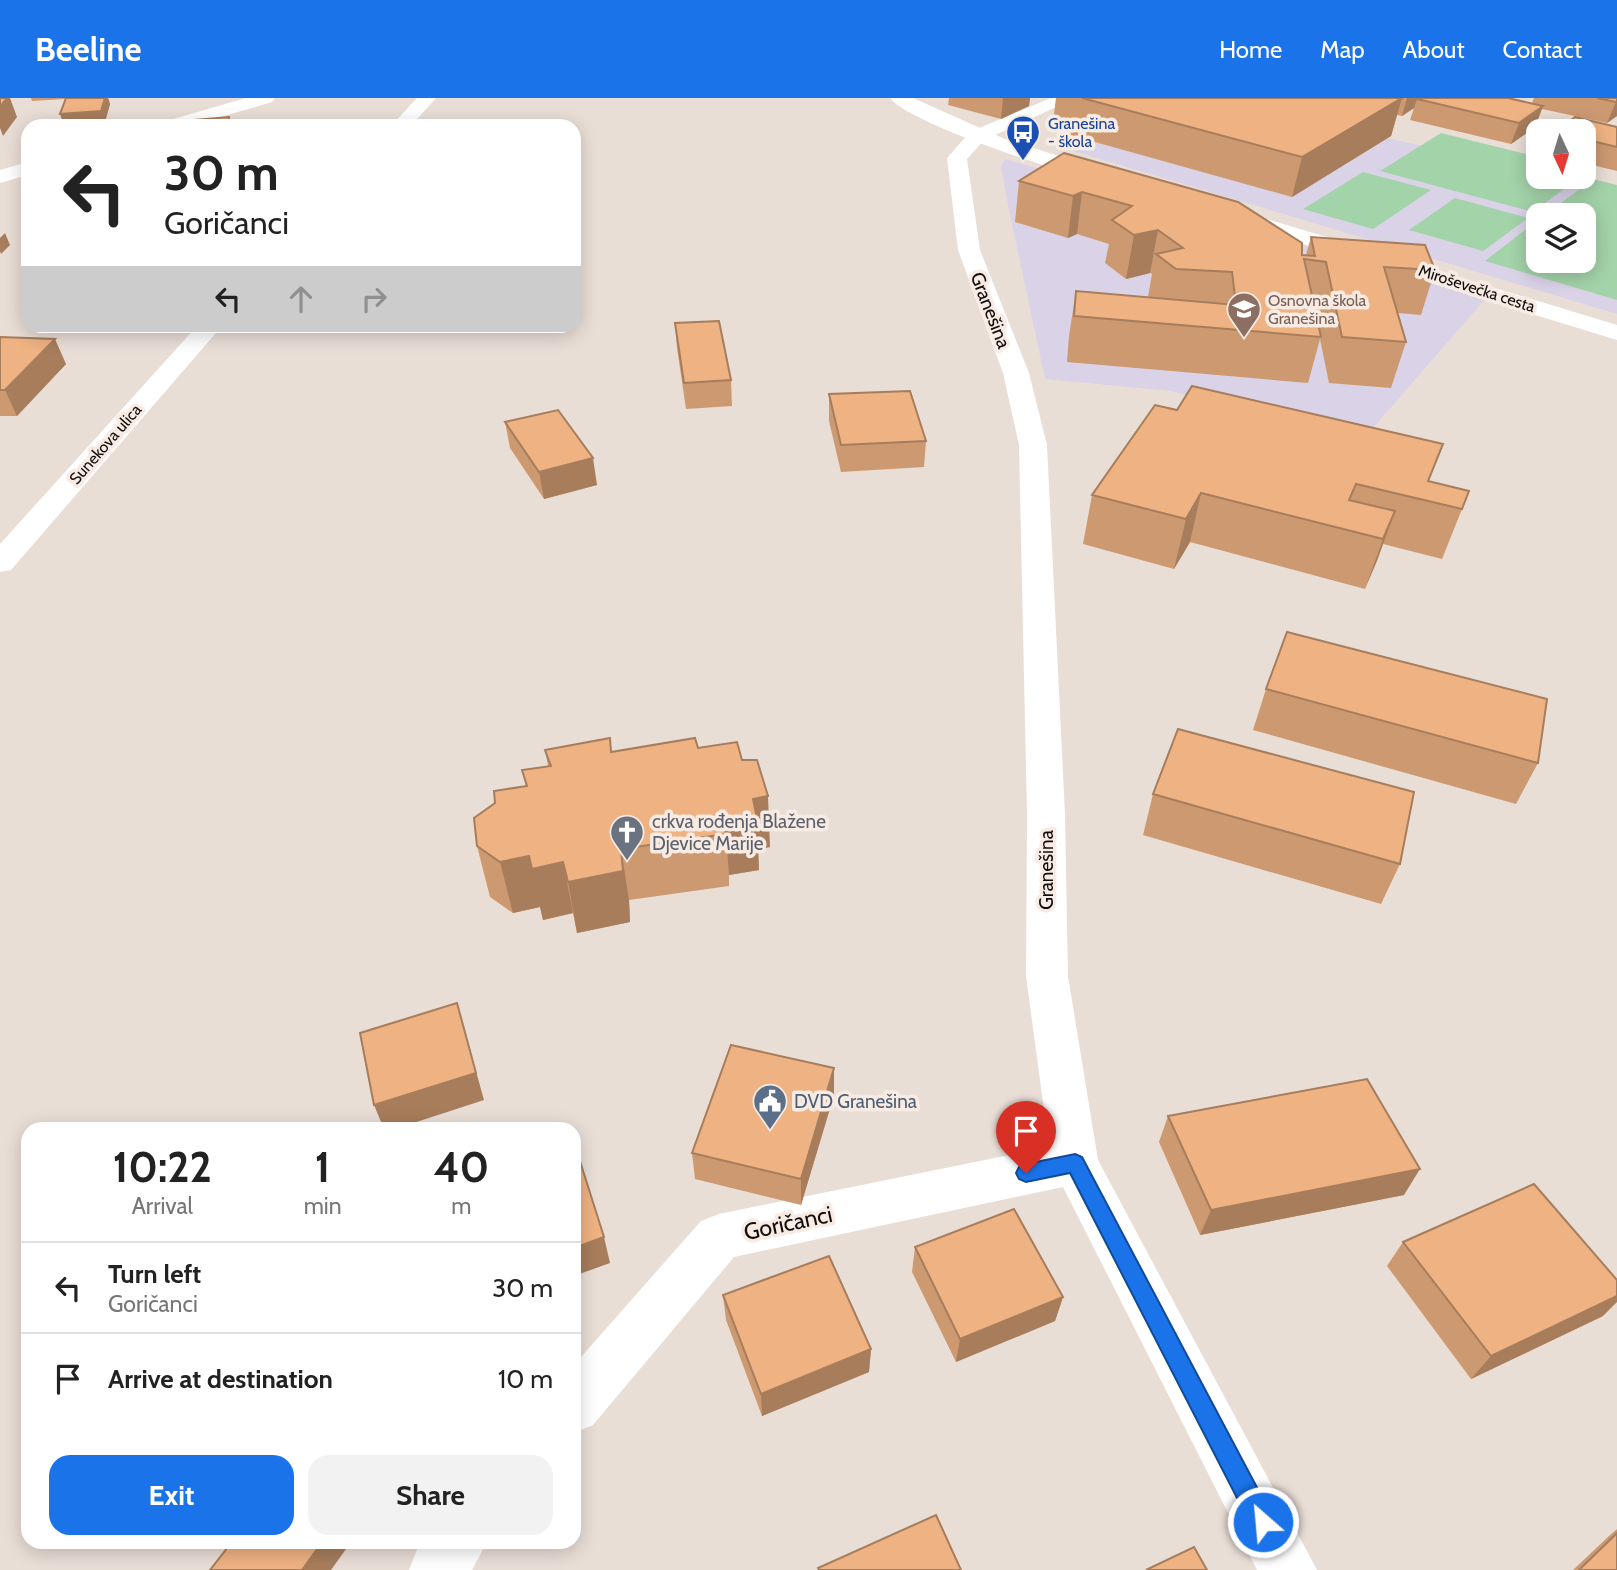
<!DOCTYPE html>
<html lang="en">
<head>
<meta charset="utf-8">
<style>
  body { margin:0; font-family:Cabin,sans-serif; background:#f2f2f2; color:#222; height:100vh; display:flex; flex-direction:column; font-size:26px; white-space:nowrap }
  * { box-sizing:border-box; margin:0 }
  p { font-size:23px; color:#767676 }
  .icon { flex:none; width:38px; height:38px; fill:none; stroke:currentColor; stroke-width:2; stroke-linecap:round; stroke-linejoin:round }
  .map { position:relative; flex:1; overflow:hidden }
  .drawer { position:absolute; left:21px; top:1024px; width:560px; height:427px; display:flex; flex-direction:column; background:#fff; border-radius:21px; box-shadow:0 4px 18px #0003 }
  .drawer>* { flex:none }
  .guide { position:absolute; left:21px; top:21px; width:560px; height:214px; border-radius:21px; box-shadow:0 4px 18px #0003; background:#fff; color:#222; overflow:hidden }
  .needle { width:46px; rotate:176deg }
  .fabs { position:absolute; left:1526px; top:21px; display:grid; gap:14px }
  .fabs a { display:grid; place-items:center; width:70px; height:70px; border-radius:14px; background:#fff; box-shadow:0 4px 18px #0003; font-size:35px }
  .pin { position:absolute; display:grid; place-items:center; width:60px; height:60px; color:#fff; margin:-72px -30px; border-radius:50% 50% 50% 0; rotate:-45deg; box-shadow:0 0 7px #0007 }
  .pin .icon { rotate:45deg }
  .me { position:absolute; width:77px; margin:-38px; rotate:333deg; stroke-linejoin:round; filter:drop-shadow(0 0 5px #0008) }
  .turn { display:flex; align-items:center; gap:24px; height:147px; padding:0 28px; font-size:32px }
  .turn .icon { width:91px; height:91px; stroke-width:2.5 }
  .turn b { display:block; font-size:49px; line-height:60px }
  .lanes { display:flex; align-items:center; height:66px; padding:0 28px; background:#0003; justify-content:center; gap:35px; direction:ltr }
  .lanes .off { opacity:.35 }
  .eta { display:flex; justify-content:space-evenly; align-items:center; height:119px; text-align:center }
  .eta b { font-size:42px; font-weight:800; line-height:49px }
  .primary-button { display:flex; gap:14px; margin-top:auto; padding:14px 28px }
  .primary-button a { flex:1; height:80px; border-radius:21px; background:#1a73e8; color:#fff; font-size:28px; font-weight:800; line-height:80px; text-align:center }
  .primary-button a+a { background:#f2f2f2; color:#222 }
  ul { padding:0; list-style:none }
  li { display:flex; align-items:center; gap:21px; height:91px; padding:0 28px; border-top:2px solid #e0e0e0 }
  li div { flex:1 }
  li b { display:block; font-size:26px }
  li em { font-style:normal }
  header { display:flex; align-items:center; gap:42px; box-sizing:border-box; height:98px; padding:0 35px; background:#1a73e8; color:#fff }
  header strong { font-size:33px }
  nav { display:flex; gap:38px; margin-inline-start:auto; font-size:24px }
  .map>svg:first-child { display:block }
  .education { fill:#dad2e7; fill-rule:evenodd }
  .green { fill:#a3d3a9 }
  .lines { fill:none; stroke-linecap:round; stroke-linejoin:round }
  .minor { fill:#fff; fill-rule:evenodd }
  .tertiary { fill:#fff; fill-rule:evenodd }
  .secondary { fill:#fff; fill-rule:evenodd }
  .wall { fill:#cd9971 }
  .shaded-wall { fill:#a77d5c }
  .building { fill:#eeb283; stroke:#a77d5c; stroke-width:2 }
  .route { fill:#1a73e8; stroke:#114b97; stroke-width:2 }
  .labels { text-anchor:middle; stroke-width:7; stroke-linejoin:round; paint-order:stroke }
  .far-transit-label { font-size:16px; fill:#164399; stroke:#f7ebe3; text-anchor:start }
  .far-street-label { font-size:16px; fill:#110d0b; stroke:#f7ebe3 }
  .far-education-label { font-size:16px; fill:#785e54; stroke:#f7ebe3; text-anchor:start }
  .street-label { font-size:19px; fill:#110d0b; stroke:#f7ebe3 }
  .worship-label { font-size:19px; fill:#5b616d; stroke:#f7ebe3; text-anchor:start }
  .service-label { font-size:19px; fill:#4e5e75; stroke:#f7ebe3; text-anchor:start }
  .near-street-label { font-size:23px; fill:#110d0b; stroke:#f7ebe3 }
</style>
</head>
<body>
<header>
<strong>Beeline</strong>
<nav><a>Home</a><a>Map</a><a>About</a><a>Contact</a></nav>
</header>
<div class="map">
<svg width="1617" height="1472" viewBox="0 0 1617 1472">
  <rect width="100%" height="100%" fill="#e9ded6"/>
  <g class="education">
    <path d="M 1135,0 L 1217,0 L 1538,75 L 1538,79 L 1554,79 L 1617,93 L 1617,216 L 1050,46 ZM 1538,117 L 1584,117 L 1584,163 L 1538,163 Z"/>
    <polygon points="1005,61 1485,201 1361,344 1171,293 1045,281 1009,112 1001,68"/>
  </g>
  <g class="green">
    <polygon points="1441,35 1538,59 1538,79 1580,79 1533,114 1380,73"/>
    <polygon points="1363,74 1431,92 1373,131 1303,111"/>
    <polygon points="1593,81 1617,87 1617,202 1485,163 1538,122 1538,163 1584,163 1584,117 1545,117"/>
    <polygon points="1455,100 1528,120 1483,153 1409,132"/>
  </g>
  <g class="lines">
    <g class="minor">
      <polygon points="1051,0 1076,0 984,42 967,61 980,152 1029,275 1047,347 1065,716 1068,878 1098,1062 1317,1472 1257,1472 1063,1089 734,1159 593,1327 574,1335 574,1267 701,1123 719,1116 1049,1049 1026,878 1027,716 1019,347 1003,275 958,152 947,60 970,34"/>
      <polygon points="1419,0 1452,0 1577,29 1580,33 1547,33 1422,4"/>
      <polygon points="420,1444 487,1444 472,1472 409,1472"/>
    </g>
    <g class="tertiary">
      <polygon points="246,0 275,0 272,4 190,28 161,28 163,24"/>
      <polygon points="417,0 436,0 411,28 391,28"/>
      <polygon points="28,64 28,77 0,85 0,72"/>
      <polygon points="197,228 222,228 11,472 0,474 0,446"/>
    </g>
    <g class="secondary">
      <path d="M 890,0 L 913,0 L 1005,41 L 1109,74 L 1112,78 L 1102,84 C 1064,75 911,27 890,0 Z"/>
      <polygon points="1227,109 1617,227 1617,242 1219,120 1216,115 1219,110"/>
    </g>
  </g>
  <g class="wall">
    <polygon points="31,0 108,0 110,6 105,24 64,27 65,1 32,3"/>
    <polygon points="949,0 1030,0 1029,8 1001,21 948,7"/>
    <polygon points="1056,0 1508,0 1532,5 1534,0 1617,0 1617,18 1607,25 1542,11 1535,29 1511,46 1410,22 1414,10 1402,18 1397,17 1391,38 1292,99 1052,32"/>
    <polygon points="1617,29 1617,73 1584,65 1584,33"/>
    <polygon points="1064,55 1302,157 1306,157 1311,139 1435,172 1421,217 1398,215 1406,244 1391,290 1329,285 1320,241 1308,285 1067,264 1069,238 1076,193 1148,199 1152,176 1150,175 1126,181 1105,165 1109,146 1077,136 1068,140 1015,124 1019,83"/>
    <polygon points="675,225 731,282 732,308 686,311 677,250"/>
    <polygon points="0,239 66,266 17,318 0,318"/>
    <polygon points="829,296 926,343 924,369 841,374 829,323"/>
    <polygon points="505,324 597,387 544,401 510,350"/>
    <polygon points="1429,383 1462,411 1442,461 1383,446 1365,491 1190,444 1174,471 1083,446 1092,397"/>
    <polygon points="1266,591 1538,665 1516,706 1253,632"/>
    <polygon points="698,650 770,749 758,751 759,772 729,777 729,788 629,802 630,824 577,835 573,815 543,822 540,809 513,815 490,799 477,748 526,688 522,672 548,668 545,652 612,653"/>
    <polygon points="1153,696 1400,766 1381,806 1143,737"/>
    <polygon points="834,997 801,1107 695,1081 692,1055"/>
    <polygon points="1168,1018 1404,1097 1200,1137 1159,1044"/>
    <polygon points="1403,1144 1603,1218 1471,1281 1387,1168"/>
    <polygon points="915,1149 1063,1199 1055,1223 956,1264 912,1174"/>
    <polygon points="723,1197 871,1251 869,1274 762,1318 726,1222"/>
    <polygon points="1617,1431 1617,1472 1573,1472 1610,1437"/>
  </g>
  <g class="shaded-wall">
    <polygon points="7,0 10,0 17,19 3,38 0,30 0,9"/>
    <polygon points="105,0 108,0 110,6 105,24 64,27 60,16"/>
    <polygon points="1003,0 1030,0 1029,8 1001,21"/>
    <polygon points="1402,0 1391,38 1292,99 1302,59"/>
    <polygon points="1407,0 1425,0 1417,1 1414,10 1402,18"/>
    <polygon points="1617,3 1617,18 1607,25 1616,4"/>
    <polygon points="1543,8 1535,29 1511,46 1519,25"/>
    <polygon points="1082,94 1077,136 1068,140 1073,98"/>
    <polygon points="1158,132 1150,175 1126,181 1134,137"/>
    <polygon points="5,135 10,147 1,156 0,153 0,140"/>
    <polygon points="55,241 66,266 17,318 5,292"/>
    <polygon points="593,360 597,387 544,401 539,374"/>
    <polygon points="1201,395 1190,444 1174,471 1186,421"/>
    <polygon points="1395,413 1377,463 1365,491 1383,441"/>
    <polygon points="768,698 770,749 758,751 759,772 729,777 726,736 723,726 753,701"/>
    <polygon points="621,751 629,802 630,824 577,835 568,784"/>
    <polygon points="529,758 563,764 573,815 543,822 540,809 513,815 500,764"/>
    <polygon points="457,905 484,1002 395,1031 384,1031 374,1007"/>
    <polygon points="834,970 834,997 801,1107 801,1081"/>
    <polygon points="1420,1071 1404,1097 1200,1137 1211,1112"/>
    <polygon points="604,1139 610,1165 574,1178 574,1150"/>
    <polygon points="1617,1198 1617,1204 1603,1218 1471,1281 1491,1258"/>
    <polygon points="1063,1199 1055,1223 956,1264 960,1241"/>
    <polygon points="871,1251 869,1274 762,1318 761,1296"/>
    <polygon points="322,1444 351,1444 331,1472 302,1472"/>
  </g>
  <g class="building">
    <polygon points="0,0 7,0 0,9"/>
    <polygon points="66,0 105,0 101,13 60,16"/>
    <polygon points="1082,0 1402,0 1302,59"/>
    <polygon points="1418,0 1508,0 1543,8 1519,25 1417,1"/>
    <polygon points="1597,0 1617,0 1617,3 1616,4"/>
    <polygon points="229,19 228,28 169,28 170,24"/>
    <polygon points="1575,19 1617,29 1617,49 1584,41 1584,33 1557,33"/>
    <polygon points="1064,55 1238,104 1302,145 1302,157 1315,158 1311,139 1425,147 1435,172 1384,169 1406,244 1342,239 1326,164 1304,161 1321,239 1074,218 1076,193 1236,207 1232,174 1176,171 1156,156 1183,150 1158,132 1134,137 1112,122 1132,108 1082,94 1073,98 1019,83"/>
    <polygon points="719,223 731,282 684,285 675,225"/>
    <polygon points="0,239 55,241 5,292 0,292"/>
    <polygon points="1192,288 1443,346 1428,383 1469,393 1462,411 1356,386 1349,402 1395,413 1383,441 1201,395 1186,421 1092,397 1155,307 1177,312"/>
    <polygon points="910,293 926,343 841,347 829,296"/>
    <polygon points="558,312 593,360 539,374 505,324"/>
    <polygon points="1287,534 1547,601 1538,665 1266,591"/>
    <polygon points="1178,631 1414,694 1400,766 1153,696"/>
    <polygon points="610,640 611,654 695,640 698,650 737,644 742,662 757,662 768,698 753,701 757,720 723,726 726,736 621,751 623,773 568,784 563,764 532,771 529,758 500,764 477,748 474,720 495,705 494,693 527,688 522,672 551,668 545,652"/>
    <polygon points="457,905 476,975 374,1007 360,935"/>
    <polygon points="731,947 834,970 801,1081 692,1055"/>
    <polygon points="1367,981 1420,1071 1211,1112 1168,1018"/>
    <polygon points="578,1057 604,1139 574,1150 574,1058"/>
    <polygon points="1534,1086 1617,1182 1617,1198 1491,1258 1403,1144"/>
    <polygon points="1014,1111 1063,1199 960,1241 915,1149"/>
    <polygon points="829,1158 871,1251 761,1296 723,1197"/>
    <polygon points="936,1417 961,1472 819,1472 818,1470"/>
    <polygon points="1617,1435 1617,1472 1579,1472"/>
    <polygon points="232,1444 322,1444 302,1472 210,1472"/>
    <polygon points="1194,1449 1207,1472 1146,1472"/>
  </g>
  <polygon class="route" points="1075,1056 1082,1059 1271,1416 1275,1424 1271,1433 1263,1436 1254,1433 1070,1075 1026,1084 1019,1081 1016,1075 1019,1069 1026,1066"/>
  <defs>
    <g id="bus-pin" transform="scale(1.75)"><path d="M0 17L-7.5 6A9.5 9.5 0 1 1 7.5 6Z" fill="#1a4fb4" stroke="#f7ebe3"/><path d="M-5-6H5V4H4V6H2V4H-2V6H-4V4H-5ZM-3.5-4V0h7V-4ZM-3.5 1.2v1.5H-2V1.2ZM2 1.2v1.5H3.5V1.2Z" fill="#fff"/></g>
    <g id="school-pin" transform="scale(1.75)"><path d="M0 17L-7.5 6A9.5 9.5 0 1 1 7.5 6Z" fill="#8d6e63" stroke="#f7ebe3"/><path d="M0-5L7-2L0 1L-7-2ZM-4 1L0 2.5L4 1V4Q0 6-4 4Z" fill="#fff"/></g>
    <g id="church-pin" transform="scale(1.75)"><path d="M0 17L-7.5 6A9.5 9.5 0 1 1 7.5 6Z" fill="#6b7280" stroke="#f7ebe3"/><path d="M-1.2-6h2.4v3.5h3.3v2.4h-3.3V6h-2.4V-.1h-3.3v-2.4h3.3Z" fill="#fff"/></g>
    <g id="civic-pin" transform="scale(1.75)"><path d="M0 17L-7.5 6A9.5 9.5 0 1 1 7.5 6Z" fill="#5c6f8a" stroke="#f7ebe3"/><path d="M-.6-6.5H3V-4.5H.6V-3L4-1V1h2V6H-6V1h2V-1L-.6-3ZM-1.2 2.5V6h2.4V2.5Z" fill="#fff"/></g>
  </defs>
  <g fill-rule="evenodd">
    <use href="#bus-pin" x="1023" y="34"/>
    <use href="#school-pin" x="1244" y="211"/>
    <use href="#church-pin" x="627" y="734"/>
    <use href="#civic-pin" x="770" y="1003"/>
  </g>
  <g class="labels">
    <g class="far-transit-label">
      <text x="1048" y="31">Granešina<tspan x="1048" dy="18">- škola</tspan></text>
    </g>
    <g class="far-street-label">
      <text transform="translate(1477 190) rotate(18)" y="6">Miroševečka cesta</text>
      <text transform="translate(105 346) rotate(-49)" y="6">Sunekova ulica</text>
    </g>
    <g class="far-education-label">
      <text x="1268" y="208">Osnovna škola<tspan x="1268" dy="18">Granešina</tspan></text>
    </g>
    <g class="street-label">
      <text transform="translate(991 212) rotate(69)" y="7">Granešina</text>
      <text transform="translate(1046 772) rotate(-90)" y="7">Granešina</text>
    </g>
    <g class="worship-label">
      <text x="652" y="730">crkva rođenja Blažene<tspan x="652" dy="22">Djevice Marije</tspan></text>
    </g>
    <g class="service-label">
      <text x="794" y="1010">DVD Granešina</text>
    </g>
    <g class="near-street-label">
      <text transform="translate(788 1125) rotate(-12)" y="8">Goričanci</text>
    </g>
  </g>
</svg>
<div class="fabs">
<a><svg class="needle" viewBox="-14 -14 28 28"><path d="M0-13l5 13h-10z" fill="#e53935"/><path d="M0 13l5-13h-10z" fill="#767676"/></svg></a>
<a><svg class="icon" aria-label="layers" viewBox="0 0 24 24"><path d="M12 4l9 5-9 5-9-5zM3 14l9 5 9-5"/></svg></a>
</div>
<div class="pin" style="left:1026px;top:1075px;background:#d93025"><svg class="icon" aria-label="arrive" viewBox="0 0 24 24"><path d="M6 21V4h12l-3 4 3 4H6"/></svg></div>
<svg class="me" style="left:1263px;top:1424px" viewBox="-20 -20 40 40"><circle r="17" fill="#1a73e8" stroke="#fff" stroke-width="3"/><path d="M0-11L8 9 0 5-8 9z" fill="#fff"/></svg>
<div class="guide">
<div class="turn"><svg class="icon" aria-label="left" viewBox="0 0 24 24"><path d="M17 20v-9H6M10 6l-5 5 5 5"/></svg><div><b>30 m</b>Goričanci</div></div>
<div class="lanes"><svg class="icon" aria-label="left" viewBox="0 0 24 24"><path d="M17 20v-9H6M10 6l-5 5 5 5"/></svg><svg class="icon off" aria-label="ahead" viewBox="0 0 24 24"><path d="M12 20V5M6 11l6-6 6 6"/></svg><svg class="icon off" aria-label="right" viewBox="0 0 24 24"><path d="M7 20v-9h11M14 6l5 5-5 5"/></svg></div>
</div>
<section class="drawer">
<div class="eta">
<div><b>10:22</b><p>Arrival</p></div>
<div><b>1</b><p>min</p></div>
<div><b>40</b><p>m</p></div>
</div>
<ul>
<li><svg class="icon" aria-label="left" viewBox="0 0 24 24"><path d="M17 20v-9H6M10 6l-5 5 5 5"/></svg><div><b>Turn left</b><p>Goričanci</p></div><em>30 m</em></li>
<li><svg class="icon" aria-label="arrive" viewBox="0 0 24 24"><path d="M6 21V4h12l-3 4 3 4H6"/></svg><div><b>Arrive at destination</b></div><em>10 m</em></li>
</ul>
<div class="primary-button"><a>Exit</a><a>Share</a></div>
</section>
</div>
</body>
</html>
